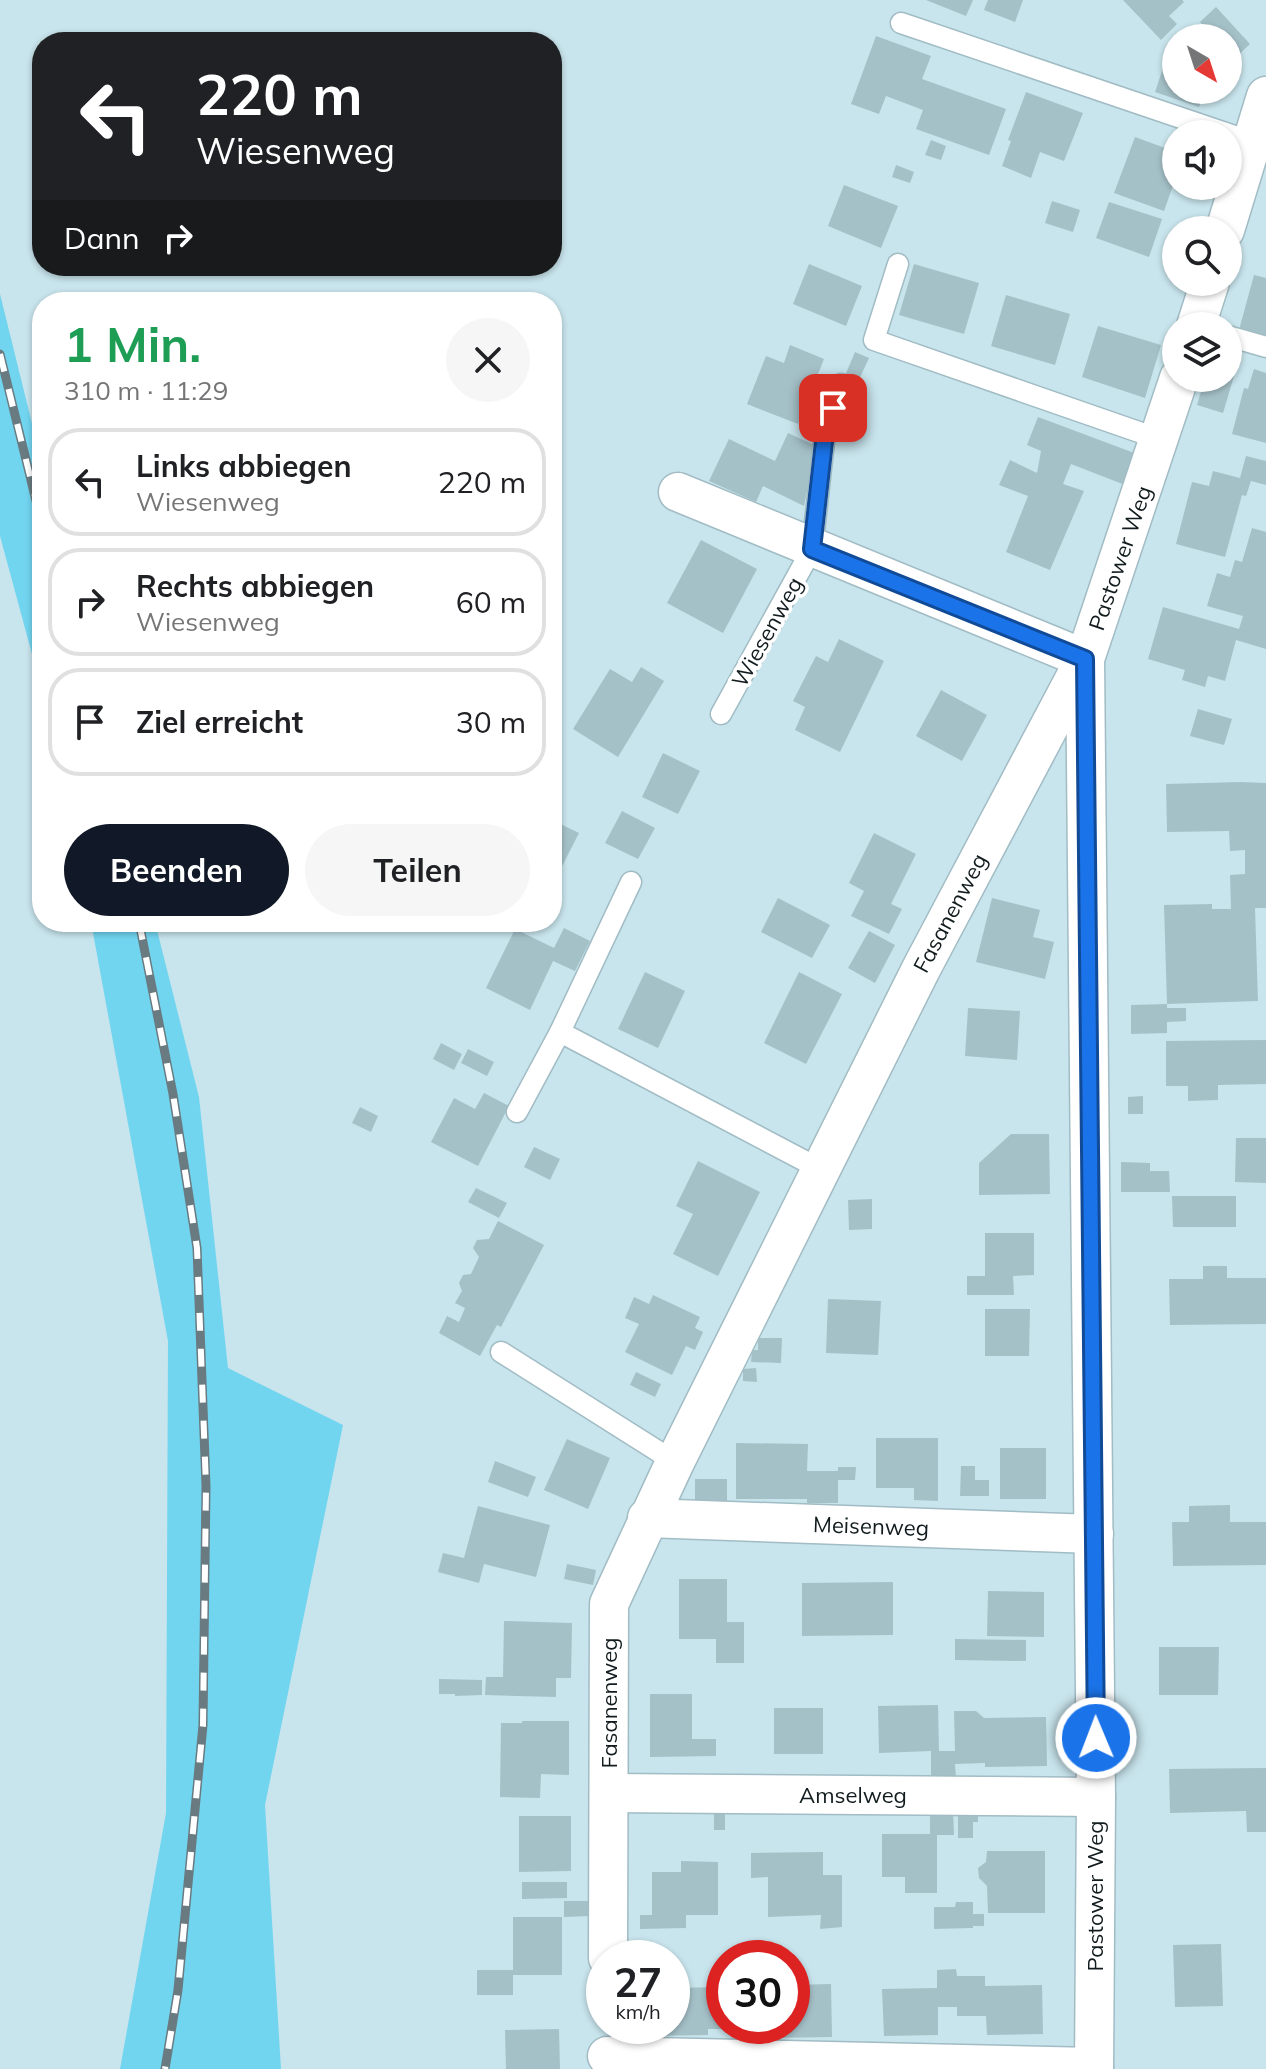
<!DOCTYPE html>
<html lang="de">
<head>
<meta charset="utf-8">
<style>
  body { margin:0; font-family:Mulish,sans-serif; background:#f6f6f6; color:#202124; height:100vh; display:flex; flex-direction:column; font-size:30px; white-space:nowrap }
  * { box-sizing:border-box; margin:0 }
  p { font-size:26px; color:#757577 }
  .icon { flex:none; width:44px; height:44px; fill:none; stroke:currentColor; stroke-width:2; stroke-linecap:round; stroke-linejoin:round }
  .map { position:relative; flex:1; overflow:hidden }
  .panel { position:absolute; left:32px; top:292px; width:530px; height:640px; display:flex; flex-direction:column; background:#fff; border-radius:32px; box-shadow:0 2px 6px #0004 }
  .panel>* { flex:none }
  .top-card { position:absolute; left:32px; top:32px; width:530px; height:244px; border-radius:32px; box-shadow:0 2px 6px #0004; background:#202124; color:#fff; overflow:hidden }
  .needle { width:52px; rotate:141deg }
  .fabs { position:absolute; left:1162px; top:24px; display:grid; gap:16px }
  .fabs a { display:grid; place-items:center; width:80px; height:80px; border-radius:50%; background:#fff; box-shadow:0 2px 6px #0004; font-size:40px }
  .speed { position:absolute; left:586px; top:1940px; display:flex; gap:16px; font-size:40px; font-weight:700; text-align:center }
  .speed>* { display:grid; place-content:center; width:104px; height:104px; border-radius:50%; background:#fff; box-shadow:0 2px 6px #0004; line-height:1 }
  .speed small { font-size:20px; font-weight:400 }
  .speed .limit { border:12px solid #d22; background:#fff; color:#111 }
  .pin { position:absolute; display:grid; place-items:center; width:68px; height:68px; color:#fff; margin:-34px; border-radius:16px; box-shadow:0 4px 12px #0006 }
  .me { position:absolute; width:88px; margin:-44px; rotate:359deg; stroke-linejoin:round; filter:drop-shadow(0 0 6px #0008) }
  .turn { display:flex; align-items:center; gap:28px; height:168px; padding:0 32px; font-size:36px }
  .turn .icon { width:104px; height:104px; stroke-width:2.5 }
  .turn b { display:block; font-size:56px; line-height:68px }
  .then { display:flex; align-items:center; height:76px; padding:0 32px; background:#0003; gap:16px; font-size:30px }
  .round { display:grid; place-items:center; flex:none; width:84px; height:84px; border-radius:42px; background:#f6f6f6 }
  .summary { display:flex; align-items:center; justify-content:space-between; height:136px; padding:0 32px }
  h1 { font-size:48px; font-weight:700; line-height:60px; color:#1e9e55 }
  .cta { display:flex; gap:16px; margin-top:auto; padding:16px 32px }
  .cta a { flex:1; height:92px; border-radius:48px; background:#111827; color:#fff; font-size:32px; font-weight:700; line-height:92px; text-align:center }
  .cta a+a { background:#f6f6f6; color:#202124 }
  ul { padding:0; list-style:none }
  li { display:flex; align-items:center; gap:24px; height:108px; margin:0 16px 12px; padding:0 16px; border:4px solid #e0e0e0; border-radius:32px }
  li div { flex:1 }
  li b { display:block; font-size:30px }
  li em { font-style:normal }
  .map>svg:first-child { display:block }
  .green { fill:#72d5f0 }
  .building { fill:#a5c1c8 }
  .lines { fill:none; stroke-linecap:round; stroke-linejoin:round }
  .service-casing { stroke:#a1bcc4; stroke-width:23 }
  .minor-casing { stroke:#a1bcc4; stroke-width:41 }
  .service { stroke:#fff; stroke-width:20 }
  .minor { stroke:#fff; stroke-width:38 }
  .rail-casing { stroke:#697b81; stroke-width:9 }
  .rail { stroke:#fff; stroke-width:6; stroke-dasharray:18; stroke-linecap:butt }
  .route-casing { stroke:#114b97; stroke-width:20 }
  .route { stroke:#1a73e8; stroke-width:14 }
  .labels { text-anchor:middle; stroke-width:7; stroke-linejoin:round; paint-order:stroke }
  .street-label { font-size:22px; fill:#121c1f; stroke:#fff }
</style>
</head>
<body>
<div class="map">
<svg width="1266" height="2069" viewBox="0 0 1266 2069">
  <rect width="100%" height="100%" fill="#c8e4ec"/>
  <g class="green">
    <polygon points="0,294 42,464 42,691 0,536"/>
    <polygon points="91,922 155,922 199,1097 228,1368 343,1425 265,1805 281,2069 120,2069 166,1813 168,1341"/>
  </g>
  <g class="building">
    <polygon points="926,0 973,0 966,16"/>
    <polygon points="988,0 1023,0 1015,22 984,10"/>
    <polygon points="1123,0 1182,0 1184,2 1169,16 1177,24 1161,40"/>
    <polygon points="1216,7 1250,44 1234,59 1228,52 1228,38 1215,38 1200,22"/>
    <polygon points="876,36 931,56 922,79 1006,109 989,155 916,129 923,110 886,96 879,114 851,104"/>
    <polygon points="1170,47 1176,49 1176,90 1205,90 1199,107 1155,92"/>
    <polygon points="1026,92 1083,113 1064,161 1040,152 1031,178 1002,166 1011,141 1008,140"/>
    <polygon points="1135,137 1176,152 1176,177 1164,211 1114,193"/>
    <polygon points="931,140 946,146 941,160 925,155"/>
    <polygon points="896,165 914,172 910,183 892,177"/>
    <polygon points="844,185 898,206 881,248 828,226"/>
    <polygon points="1052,201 1080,210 1073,232 1045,223"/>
    <polygon points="1109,202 1162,219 1149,257 1096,238"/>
    <polygon points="809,264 862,286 846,326 793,304"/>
    <polygon points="914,264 979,283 964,334 899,315"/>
    <polygon points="1254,275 1266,278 1266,338 1239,330"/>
    <polygon points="1006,295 1070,314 1055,365 991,346"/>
    <polygon points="1098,326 1161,345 1145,398 1082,377"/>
    <polygon points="790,345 824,359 798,424 747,404 766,356 784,363"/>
    <polygon points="855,352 869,358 857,384 844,378"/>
    <polygon points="1254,369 1266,373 1266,443 1232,434 1244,388 1248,389"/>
    <polygon points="1228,374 1234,376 1223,413 1197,405 1205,378 1228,378"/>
    <polygon points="1038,417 1137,454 1125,485 1071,464 1063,484 1084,491 1050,570 1006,552 1028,496 999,485 1010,460 1037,473 1041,451 1027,445"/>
    <polygon points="788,433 816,446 804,506 763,486 756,502 709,481 729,439 775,461"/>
    <polygon points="1246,456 1266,461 1266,485 1251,481 1246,496 1242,495 1225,557 1176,544 1192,482 1209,486 1213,471 1240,478"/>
    <polygon points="1252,528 1266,532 1266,649 1236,640 1225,681 1208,676 1205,687 1182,680 1185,670 1148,659 1163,607 1239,629 1243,616 1207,606 1217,573 1230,577 1235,560 1242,562"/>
    <polygon points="701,540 757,569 723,633 667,603"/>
    <polygon points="839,639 884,661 840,752 795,730 805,707 793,701 816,656 828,662"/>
    <polygon points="641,667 664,681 618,757 573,729 610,669 632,682"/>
    <polygon points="941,690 987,715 962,761 916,736"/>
    <polygon points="1198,709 1232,719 1224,745 1190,736"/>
    <polygon points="663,753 700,771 678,814 642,797"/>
    <polygon points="1240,782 1266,783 1266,908 1255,908 1258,1001 1167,1004 1164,905 1212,904 1212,909 1231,909 1230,875 1245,874 1245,850 1230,851 1229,831 1167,832 1166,784"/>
    <polygon points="622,811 655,828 638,859 605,843"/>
    <polygon points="552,820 579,833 552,886"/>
    <polygon points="874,833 916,854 891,904 902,909 889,934 851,916 864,891 849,883"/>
    <polygon points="778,898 830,925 812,958 761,932"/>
    <polygon points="992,898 1040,910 1033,937 1054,942 1045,979 976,962"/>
    <polygon points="564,928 590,941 575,971 553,961 530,1010 486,988 515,929 554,948"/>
    <polygon points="869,931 895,945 875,983 848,968"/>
    <polygon points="645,972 685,991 658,1048 618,1029"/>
    <polygon points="799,972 842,994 806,1064 764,1043"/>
    <polygon points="1167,1004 1167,1008 1186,1008 1186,1021 1167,1022 1167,1033 1131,1034 1131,1005"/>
    <polygon points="968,1008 1020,1011 1017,1060 965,1056"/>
    <polygon points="1266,1040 1266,1084 1218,1085 1218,1100 1188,1101 1188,1086 1166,1086 1166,1041"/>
    <polygon points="441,1043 462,1054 454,1070 433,1059"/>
    <polygon points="468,1049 494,1062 487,1076 461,1063"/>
    <polygon points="484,1093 509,1106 478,1166 431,1142 454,1098 475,1109"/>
    <polygon points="1143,1096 1143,1114 1128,1114 1128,1097"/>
    <polygon points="360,1107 378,1116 371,1132 352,1123"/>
    <polygon points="1011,1134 1049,1134 1050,1194 979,1195 979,1163"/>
    <polygon points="1236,1138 1266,1138 1266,1183 1235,1182"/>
    <polygon points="534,1147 560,1159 550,1180 524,1167"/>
    <polygon points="698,1161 760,1192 718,1276 673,1254 693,1214 676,1206"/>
    <polygon points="1121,1162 1150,1163 1150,1171 1169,1171 1170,1192 1121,1192"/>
    <polygon points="476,1188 507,1203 499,1218 468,1202"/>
    <polygon points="1172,1196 1236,1196 1236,1227 1173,1227"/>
    <polygon points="872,1199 872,1229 849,1230 848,1200"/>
    <polygon points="498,1221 544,1245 501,1327 497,1325 480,1356 439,1333 447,1316 459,1322 465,1308 455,1303 462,1291 459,1283 463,1275 471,1274 479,1257 473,1248 477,1240 489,1239"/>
    <polygon points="985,1233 1034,1233 1034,1275 1013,1276 1014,1295 967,1295 967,1276 985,1276"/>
    <polygon points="1203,1266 1227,1266 1227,1278 1266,1278 1266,1324 1170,1325 1169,1279 1203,1279"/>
    <polygon points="653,1295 700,1317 695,1328 703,1332 695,1350 686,1346 672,1375 625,1352 639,1324 625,1318 634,1297 649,1304"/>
    <polygon points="828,1299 881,1301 878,1355 826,1353"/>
    <polygon points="985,1309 1030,1309 1029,1356 985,1356"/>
    <polygon points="758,1338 782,1338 781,1363 751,1362 752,1350 758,1350"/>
    <polygon points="756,1368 757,1382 743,1381 743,1369"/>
    <polygon points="636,1372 661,1384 655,1397 630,1385"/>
    <polygon points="876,1438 938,1438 938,1501 914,1500 914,1488 876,1488"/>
    <polygon points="567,1439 610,1458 588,1509 544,1490"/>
    <polygon points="736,1443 808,1444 807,1471 838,1471 838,1467 856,1467 855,1480 838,1480 838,1503 807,1503 807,1499 736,1499"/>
    <rect x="1000" y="1448" width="46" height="51"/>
    <polygon points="495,1461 536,1477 528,1497 488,1482"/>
    <polygon points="961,1466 975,1466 975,1480 989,1480 989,1496 960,1496"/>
    <rect x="695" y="1479" width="32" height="30"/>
    <polygon points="1230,1505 1230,1522 1266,1522 1266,1565 1173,1566 1172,1522 1189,1522 1189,1506"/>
    <polygon points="478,1506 550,1525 536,1577 484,1564 479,1583 438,1572 443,1553 464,1558"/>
    <polygon points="567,1564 596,1570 593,1585 564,1579"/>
    <polygon points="679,1579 727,1579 727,1622 744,1622 744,1663 716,1663 716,1639 679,1639"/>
    <polygon points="893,1582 893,1635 802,1636 802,1583"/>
    <polygon points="988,1591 1044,1592 1044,1637 987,1636"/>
    <polygon points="504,1621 572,1623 571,1678 556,1678 556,1697 485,1695 486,1677 503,1677"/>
    <polygon points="955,1639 1026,1640 1026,1661 955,1660"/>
    <polygon points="1159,1647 1219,1647 1218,1695 1159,1695"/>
    <polygon points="439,1679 482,1680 482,1695 455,1696 455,1694 439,1694"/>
    <polygon points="650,1694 692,1694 692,1739 716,1739 716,1756 650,1757"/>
    <polygon points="938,1705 939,1751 955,1751 954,1711 976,1711 984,1718 1046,1717 1047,1766 985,1767 985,1763 955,1764 956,1778 931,1779 931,1751 879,1753 878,1706"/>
    <rect x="774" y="1708" width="49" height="46"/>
    <polygon points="522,1721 569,1721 569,1775 541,1774 540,1798 500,1797 501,1723 522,1723"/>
    <polygon points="1266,1768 1266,1832 1247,1832 1246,1811 1170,1813 1169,1769"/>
    <polygon points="930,1809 953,1809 954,1835 937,1835 937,1893 905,1893 905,1877 882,1877 882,1834 930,1834"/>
    <polygon points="958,1809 978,1809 978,1822 973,1822 973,1838 958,1838"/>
    <rect x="714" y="1811" width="11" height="19"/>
    <polygon points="519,1816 571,1816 571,1871 519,1872"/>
    <polygon points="987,1851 1045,1851 1045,1913 988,1913 987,1886 979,1878 978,1868 986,1862"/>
    <polygon points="823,1852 823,1875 842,1875 842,1927 820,1929 821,1915 768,1917 768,1877 751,1878 751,1853"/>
    <polygon points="681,1861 718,1862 718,1915 686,1915 686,1928 640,1929 640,1915 652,1915 652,1872 681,1872"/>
    <polygon points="522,1882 567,1882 567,1898 522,1899"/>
    <polygon points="564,1901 590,1901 590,1916 564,1917"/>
    <polygon points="956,1902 973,1902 973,1914 984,1914 984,1926 973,1926 973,1928 934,1929 934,1907 955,1907"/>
    <polygon points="513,1917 562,1917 562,1975 513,1975 513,1995 477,1995 477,1970 513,1970"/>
    <polygon points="1221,1944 1223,2006 1175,2007 1173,1945"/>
    <polygon points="956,1969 957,1976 985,1976 985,1986 1042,1985 1043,2034 987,2035 986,2016 957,2016 957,2007 938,2007 938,2035 884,2036 882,1989 937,1988 937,1970"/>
    <polygon points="831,1984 832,2037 770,2038 770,2026 792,2026 792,1985"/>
    <polygon points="724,1987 724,2026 737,2026 737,2029 708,2029 708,2035 651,2036 651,2026 672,2026 672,1988"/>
    <polygon points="559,2029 560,2069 506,2069 505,2030"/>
  </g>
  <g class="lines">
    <g class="service-casing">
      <g id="service">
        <polyline points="901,23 1252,142"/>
        <polyline points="898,264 874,340 1159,439"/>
        <polyline points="1228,336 1266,347"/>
        <polyline points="721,714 812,549 825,433 841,384"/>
        <polyline points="560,1032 820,1169"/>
        <polyline points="517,1112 560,1032 631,882"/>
        <polyline points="501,1352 675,1462"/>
      </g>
    </g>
    <g class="minor-casing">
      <g id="minor">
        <polyline points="1225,230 1266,96"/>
        <polyline points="1196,326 1210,282"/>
        <polyline points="647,1518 1094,1534"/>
        <polyline points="609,1793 1096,1797"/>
        <polyline points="608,1958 609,1604 675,1462 921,969 1085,659 678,492"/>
        <polyline points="607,2056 1094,2067"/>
        <polyline points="1094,2069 1096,1797 1085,659 1179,378"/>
      </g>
    </g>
    <use href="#service" class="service"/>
    <use href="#minor" class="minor"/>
    <g class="rail-casing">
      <g id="rail">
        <polyline points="0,354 42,525"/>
        <polyline points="139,922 173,1094 197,1248 206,1486 203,1725 178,1990 165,2069"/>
      </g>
    </g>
    <use href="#rail" class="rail"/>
  </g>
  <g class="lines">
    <g class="route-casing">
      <polyline id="route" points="833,408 825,433 812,549 1085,659 1096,1738"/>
    </g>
    <use href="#route" class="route"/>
  </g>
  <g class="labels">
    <g class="street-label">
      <text transform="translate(1120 558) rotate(-71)" y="8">Pastower Weg</text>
      <text transform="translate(767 632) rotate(-61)" y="8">Wiesenweg</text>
      <text transform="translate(950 913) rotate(-62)" y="8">Fasanenweg</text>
      <text transform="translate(871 1526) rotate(2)" y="8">Meisenweg</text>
      <text transform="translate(609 1703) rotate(-90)" y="8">Fasanenweg</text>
      <text x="853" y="1803">Amselweg</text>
      <text transform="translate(1095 1896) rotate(-90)" y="8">Pastower Weg</text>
    </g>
  </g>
</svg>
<div class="fabs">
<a><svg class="needle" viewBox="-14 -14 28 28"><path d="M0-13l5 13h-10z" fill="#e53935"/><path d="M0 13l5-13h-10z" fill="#757577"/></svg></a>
<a><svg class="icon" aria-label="sound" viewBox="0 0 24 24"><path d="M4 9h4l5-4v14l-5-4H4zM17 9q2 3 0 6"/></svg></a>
<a><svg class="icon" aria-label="search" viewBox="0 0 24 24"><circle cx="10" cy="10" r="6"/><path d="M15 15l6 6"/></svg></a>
<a><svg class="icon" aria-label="layers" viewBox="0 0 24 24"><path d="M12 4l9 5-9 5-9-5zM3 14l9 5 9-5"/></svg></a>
</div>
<div class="speed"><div>27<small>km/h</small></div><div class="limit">30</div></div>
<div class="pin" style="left:833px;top:408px;background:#d93025"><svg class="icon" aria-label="arrive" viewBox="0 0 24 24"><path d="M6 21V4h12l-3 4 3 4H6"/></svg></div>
<svg class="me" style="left:1096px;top:1738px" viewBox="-20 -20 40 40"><circle r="17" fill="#1a73e8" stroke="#fff" stroke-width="3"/><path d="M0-11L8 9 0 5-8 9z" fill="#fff"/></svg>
<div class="top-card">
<div class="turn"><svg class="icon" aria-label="left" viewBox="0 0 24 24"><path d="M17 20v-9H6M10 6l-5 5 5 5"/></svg><div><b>220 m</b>Wiesenweg</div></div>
<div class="then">Dann<svg class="icon" aria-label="right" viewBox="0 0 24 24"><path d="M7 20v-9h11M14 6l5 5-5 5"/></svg></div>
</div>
<section class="panel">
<div class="summary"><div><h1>1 Min.</h1><p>310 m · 11:29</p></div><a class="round"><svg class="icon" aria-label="close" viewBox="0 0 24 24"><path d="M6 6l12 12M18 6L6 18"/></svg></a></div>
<ul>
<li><svg class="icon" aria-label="left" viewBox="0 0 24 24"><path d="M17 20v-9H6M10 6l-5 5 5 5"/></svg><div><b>Links abbiegen</b><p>Wiesenweg</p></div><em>220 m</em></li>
<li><svg class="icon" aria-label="right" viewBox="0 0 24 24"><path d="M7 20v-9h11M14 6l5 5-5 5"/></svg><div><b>Rechts abbiegen</b><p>Wiesenweg</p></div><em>60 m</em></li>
<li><svg class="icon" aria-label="arrive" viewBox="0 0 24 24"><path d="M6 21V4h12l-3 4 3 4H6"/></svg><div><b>Ziel erreicht</b></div><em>30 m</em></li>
</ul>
<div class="cta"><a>Beenden</a><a>Teilen</a></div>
</section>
</div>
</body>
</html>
